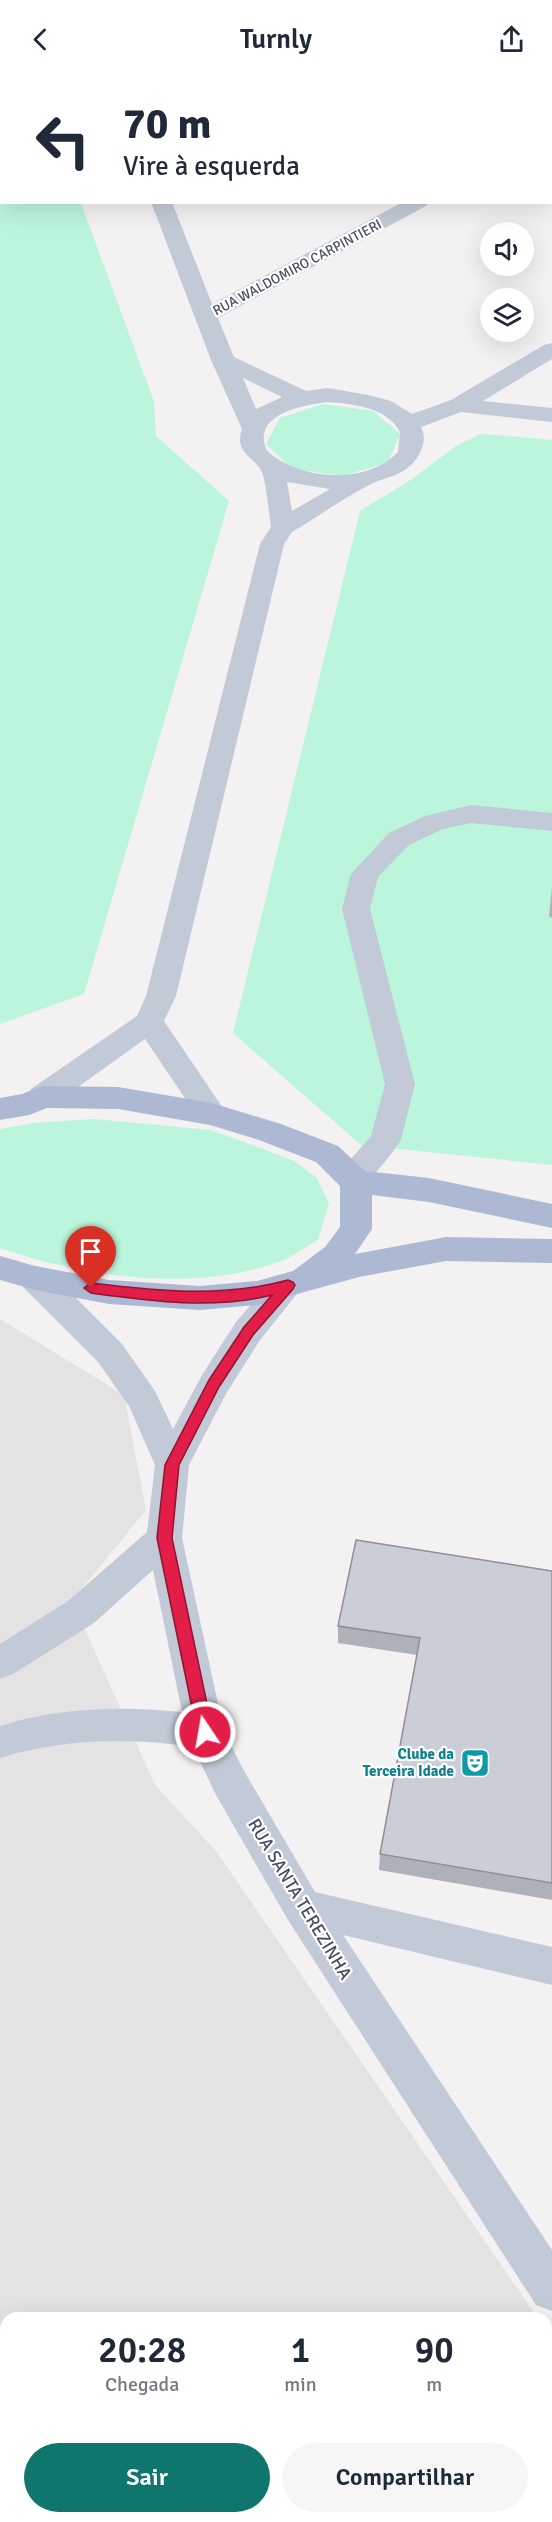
<!DOCTYPE html>
<html lang="pt">
<head>
<meta charset="utf-8">
<style>
  body { margin:0; font-family:Signika,sans-serif; background:#f6f6f7; color:#1f2937; height:100vh; display:flex; flex-direction:column; font-size:22px; white-space:nowrap }
  * { box-sizing:border-box; margin:0 }
  p { font-size:20px; color:#747a83 }
  .icon { flex:none; width:33px; height:33px; fill:none; stroke:currentColor; stroke-width:2; stroke-linecap:round; stroke-linejoin:round }
  .map { position:relative; flex:1; overflow:hidden }
  .sheet { position:absolute; left:0px; top:2234px; width:552px; height:212px; display:flex; flex-direction:column; background:#fff; border-radius:18px 18px 0 0; box-shadow:0 6px 24px #0002 }
  .sheet>* { flex:none }
  .top-card { position:absolute; left:0px; top:0px; width:552px; height:126px; box-shadow:0 6px 24px #0002; background:#fff; color:#1f2937; overflow:hidden }
  .tools { position:absolute; left:480px; top:144px; display:grid; gap:12px }
  .tools a { display:grid; place-items:center; width:54px; height:54px; border-radius:50%; background:#fff; box-shadow:0 6px 24px #0002; font-size:30px }
  .pin { position:absolute; display:grid; place-items:center; width:51px; height:51px; color:#fff; margin:-62px -26px; border-radius:50% 50% 50% 0; rotate:-45deg; box-shadow:0 0 6px #0007 }
  .pin .icon { rotate:45deg }
  .me { position:absolute; width:66px; margin:-33px; rotate:348deg; stroke-linejoin:round; filter:drop-shadow(0 0 4px #0008) }
  .turn { display:flex; align-items:center; gap:21px; height:126px; padding:0 24px; font-size:27px }
  .turn .icon { width:78px; height:78px; stroke-width:2.5 }
  .turn b { display:block; font-size:42px; line-height:51px }
  .eta { display:flex; justify-content:space-evenly; align-items:center; height:102px; text-align:center }
  .eta b { font-size:36px; font-weight:600; line-height:42px }
  .action { display:flex; gap:12px; margin-top:auto; padding:12px 24px }
  .action a { flex:1; height:69px; border-radius:36px; background:#0f766e; color:#fff; font-size:24px; font-weight:600; line-height:69px; text-align:center }
  .action a+a { background:#f6f6f7; color:#1f2937 }
  header { display:flex; justify-content:space-between; align-items:center; height:78px; padding:0 24px; background:#fff; font-size:27px; font-weight:600 }
  .map>svg:first-child { display:block }
  .education { fill:#e4e2e2 }
  .green { fill:#bbf5dc }
  .lines { fill:none; stroke-linecap:round; stroke-linejoin:round }
  .minor { fill:#c3cad7; fill-rule:evenodd }
  .major { fill:#adb9d2; fill-rule:evenodd }
  .wall { fill:#afb1b9 }
  .building { fill:#ccced7; stroke:#8f9096; stroke-width:1.5 }
  .route { fill:#e11d48; stroke:#92132f; stroke-width:1.5 }
  .labels { text-anchor:middle; stroke-width:4.5; stroke-linejoin:round; paint-order:stroke }
  .far-street-label { font-size:14px; fill:#464f61; stroke:#fff }
  .culture-label { font-size:15px; font-weight:bold; fill:#0d838f; stroke:#fff; text-anchor:end }
  .near-street-label { font-size:18px; fill:#464f61; stroke:#fff }
</style>
</head>
<body>
<header><svg class="icon" aria-label="back" viewBox="0 0 24 24"><path d="M15 5l-7 7 7 7"/></svg>Turnly<svg class="icon" aria-label="share" viewBox="0 0 24 24"><path d="M12 15V3M7 8l5-5 5 5M5 13v7h14v-7"/></svg></header>
<div class="map">
<svg width="552" height="2444" viewBox="0 0 552 2444">
  <rect width="100%" height="100%" fill="#f3f1f1"/>
  <polygon class="education" points="0,1241 124,1317 146,1432 72,1523 155,1707 216,1773 537,2239 6,2240 6,2439 546,2439 546,2252 552,2261 552,2444 0,2444"/>
  <g class="green">
    <polygon points="0,0 37,1 2,2 2,124 81,125 154,324 156,358 229,423 84,916 0,946"/>
    <polygon points="323,326 373,333 400,356 388,384 343,398 292,391 266,366 280,340"/>
    <polygon points="481,356 552,362 552,1087 361,1067 233,955 360,433 412,401 456,368"/>
    <path d="M 94,1041 L 210,1052 L 258,1069 L 294,1083 L 317,1100 L 329,1126 L 318,1162 C 305,1169 292,1179 278,1184 C 192,1215 84,1199 0,1170 L 0,1051 L 34,1045 Z"/>
  </g>
  <g class="lines">
    <g class="minor">
      <rect x="97" y="0" width="20" height="2"/>
      <polygon points="300,0 321,0 299,2"/>
      <polygon points="550,48 552,48 550,61"/>
      <path d="M 151,124 L 172,124 L 212,226 L 403,124 L 429,124 L 426,128 L 218,240 L 234,279 L 306,313 L 328,310 L 368,317 L 391,323 L 412,336 L 451,322 L 544,267 L 552,265 L 552,281 L 483,323 L 552,330 L 552,344 L 461,334 L 421,349 C 428,362 421,377 411,387 C 400,398 386,399 373,405 C 345,419 319,438 292,454 L 284,466 L 176,918 L 164,943 L 227,1036 L 223,1044 L 212,1047 L 201,1044 L 145,961 L 53,1027 L 42,1030 L 31,1027 L 27,1019 L 31,1011 L 137,938 L 146,918 L 260,466 L 271,449 C 269,437 266,401 261,392 C 252,377 234,375 242,351 L 211,282 ZM 243,300 L 282,319 L 256,331 ZM 328,324 C 353,326 387,329 400,354 L 398,374 C 365,408 300,402 267,373 C 250,336 303,327 328,324 ZM 287,404 L 330,411 L 292,433 Z"/>
      <path d="M 471,727 L 552,735 L 552,753 L 471,745 L 443,751 L 409,767 L 378,799 L 370,831 L 415,1006 L 401,1062 C 393,1074 375,1098 363,1106 C 355,1112 348,1109 340,1107 L 335,1099 L 371,1058 L 385,1006 L 342,831 L 351,796 L 389,755 L 425,738 Z"/>
      <path d="M 35,1188 L 47,1191 L 122,1266 L 155,1313 L 173,1351 L 202,1297 L 236,1244 L 276,1198 L 288,1195 L 300,1198 L 304,1207 L 260,1262 L 227,1314 L 189,1387 L 182,1460 L 224,1653 L 244,1693 L 315,1814 L 552,1869 L 552,1907 L 343,1857 L 552,2172 L 552,2233 L 536,2227 L 288,1842 L 216,1717 L 193,1669 C 129,1659 62,1661 0,1680 L 0,1648 C 59,1629 120,1628 182,1634 L 153,1492 L 94,1545 L 13,1596 L 0,1601 L 0,1566 L 68,1523 L 147,1454 L 155,1387 L 129,1328 L 98,1284 L 23,1209 L 19,1200 L 23,1191 Z"/>
    </g>
    <polygon class="major" points="42,1008 118,1009 212,1025 281,1046 338,1068 365,1093 429,1100 552,1126 552,1150 429,1124 372,1117 372,1151 355,1176 446,1159 552,1161 552,1185 446,1183 359,1199 257,1227 200,1232 109,1226 35,1212 0,1202 0,1178 35,1188 109,1202 200,1208 257,1203 293,1193 325,1169 340,1149 340,1108 316,1084 259,1062 210,1047 118,1031 47,1030 29,1037 0,1042 0,1020 22,1016"/>
  </g>
  <g class="wall">
    <polygon points="552,810 552,840 549,838"/>
    <polygon points="552,1493 552,1822 379,1792 380,1776 417,1577 338,1565 338,1548"/>
  </g>
  <polygon class="building" points="356,1462 552,1493 552,1805 380,1776 420,1560 338,1548"/>
  <path class="route" d="M 288,1202 L 293,1204 L 295,1207 L 293,1211 L 253,1257 L 219,1309 L 179,1387 L 172,1460 L 213,1654 L 210,1659 L 205,1661 L 199,1659 L 197,1654 L 157,1460 L 165,1387 L 209,1302 L 244,1249 L 272,1217 C 213,1232 150,1223 91,1215 L 84,1210 L 91,1205 C 158,1213 222,1220 288,1202 Z"/>
  <defs>
    <g id="theatre-square" transform="scale(1.5)"><rect x="-9" y="-9" width="18" height="18" rx="4" fill="#0f9aa8" stroke="#fff"/><path d="M-5-5.5Q0-4 5-5.5V0Q5 5 0 6Q-5 5-5 0ZM-3.3-2.5H-1v1.5H-3.3ZM1-2.5H3.3v1.5H1ZM-2.8 1Q0 5.5 2.8 1Z" fill="#fff"/></g>
  </defs>
  <g fill-rule="evenodd">
    <use href="#theatre-square" x="475" y="1685"/>
  </g>
  <g class="labels">
    <g class="far-street-label">
      <text transform="translate(297 189) rotate(-28)" y="5">RUA WALDOMIRO CARPINTIERI</text>
    </g>
    <g class="culture-label">
      <text x="454" y="1681">Clube da<tspan x="454" dy="17">Terceira Idade</tspan></text>
    </g>
    <g class="near-street-label">
      <text transform="translate(300 1821) rotate(59)" y="6">RUA SANTA TEREZINHA</text>
    </g>
  </g>
</svg>
<div class="tools">
<a><svg class="icon" aria-label="sound" viewBox="0 0 24 24"><path d="M4 9h4l5-4v14l-5-4H4zM17 9q2 3 0 6"/></svg></a>
<a><svg class="icon" aria-label="layers" viewBox="0 0 24 24"><path d="M12 4l9 5-9 5-9-5zM3 14l9 5 9-5"/></svg></a>
</div>
<div class="pin" style="left:91px;top:1210px;background:#d93025"><svg class="icon" aria-label="arrive" viewBox="0 0 24 24"><path d="M6 21V4h12l-3 4 3 4H6"/></svg></div>
<svg class="me" style="left:205px;top:1654px" viewBox="-20 -20 40 40"><circle r="17" fill="#e11d48" stroke="#fff" stroke-width="3"/><path d="M0-11L8 9 0 5-8 9z" fill="#fff"/></svg>
<div class="top-card">
<div class="turn"><svg class="icon" aria-label="left" viewBox="0 0 24 24"><path d="M17 20v-9H6M10 6l-5 5 5 5"/></svg><div><b>70 m</b>Vire à esquerda</div></div>
</div>
<section class="sheet">
<div class="eta">
<div><b>20:28</b><p>Chegada</p></div>
<div><b>1</b><p>min</p></div>
<div><b>90</b><p>m</p></div>
</div>
<div class="action"><a>Sair</a><a>Compartilhar</a></div>
</section>
</div>
</body>
</html>
